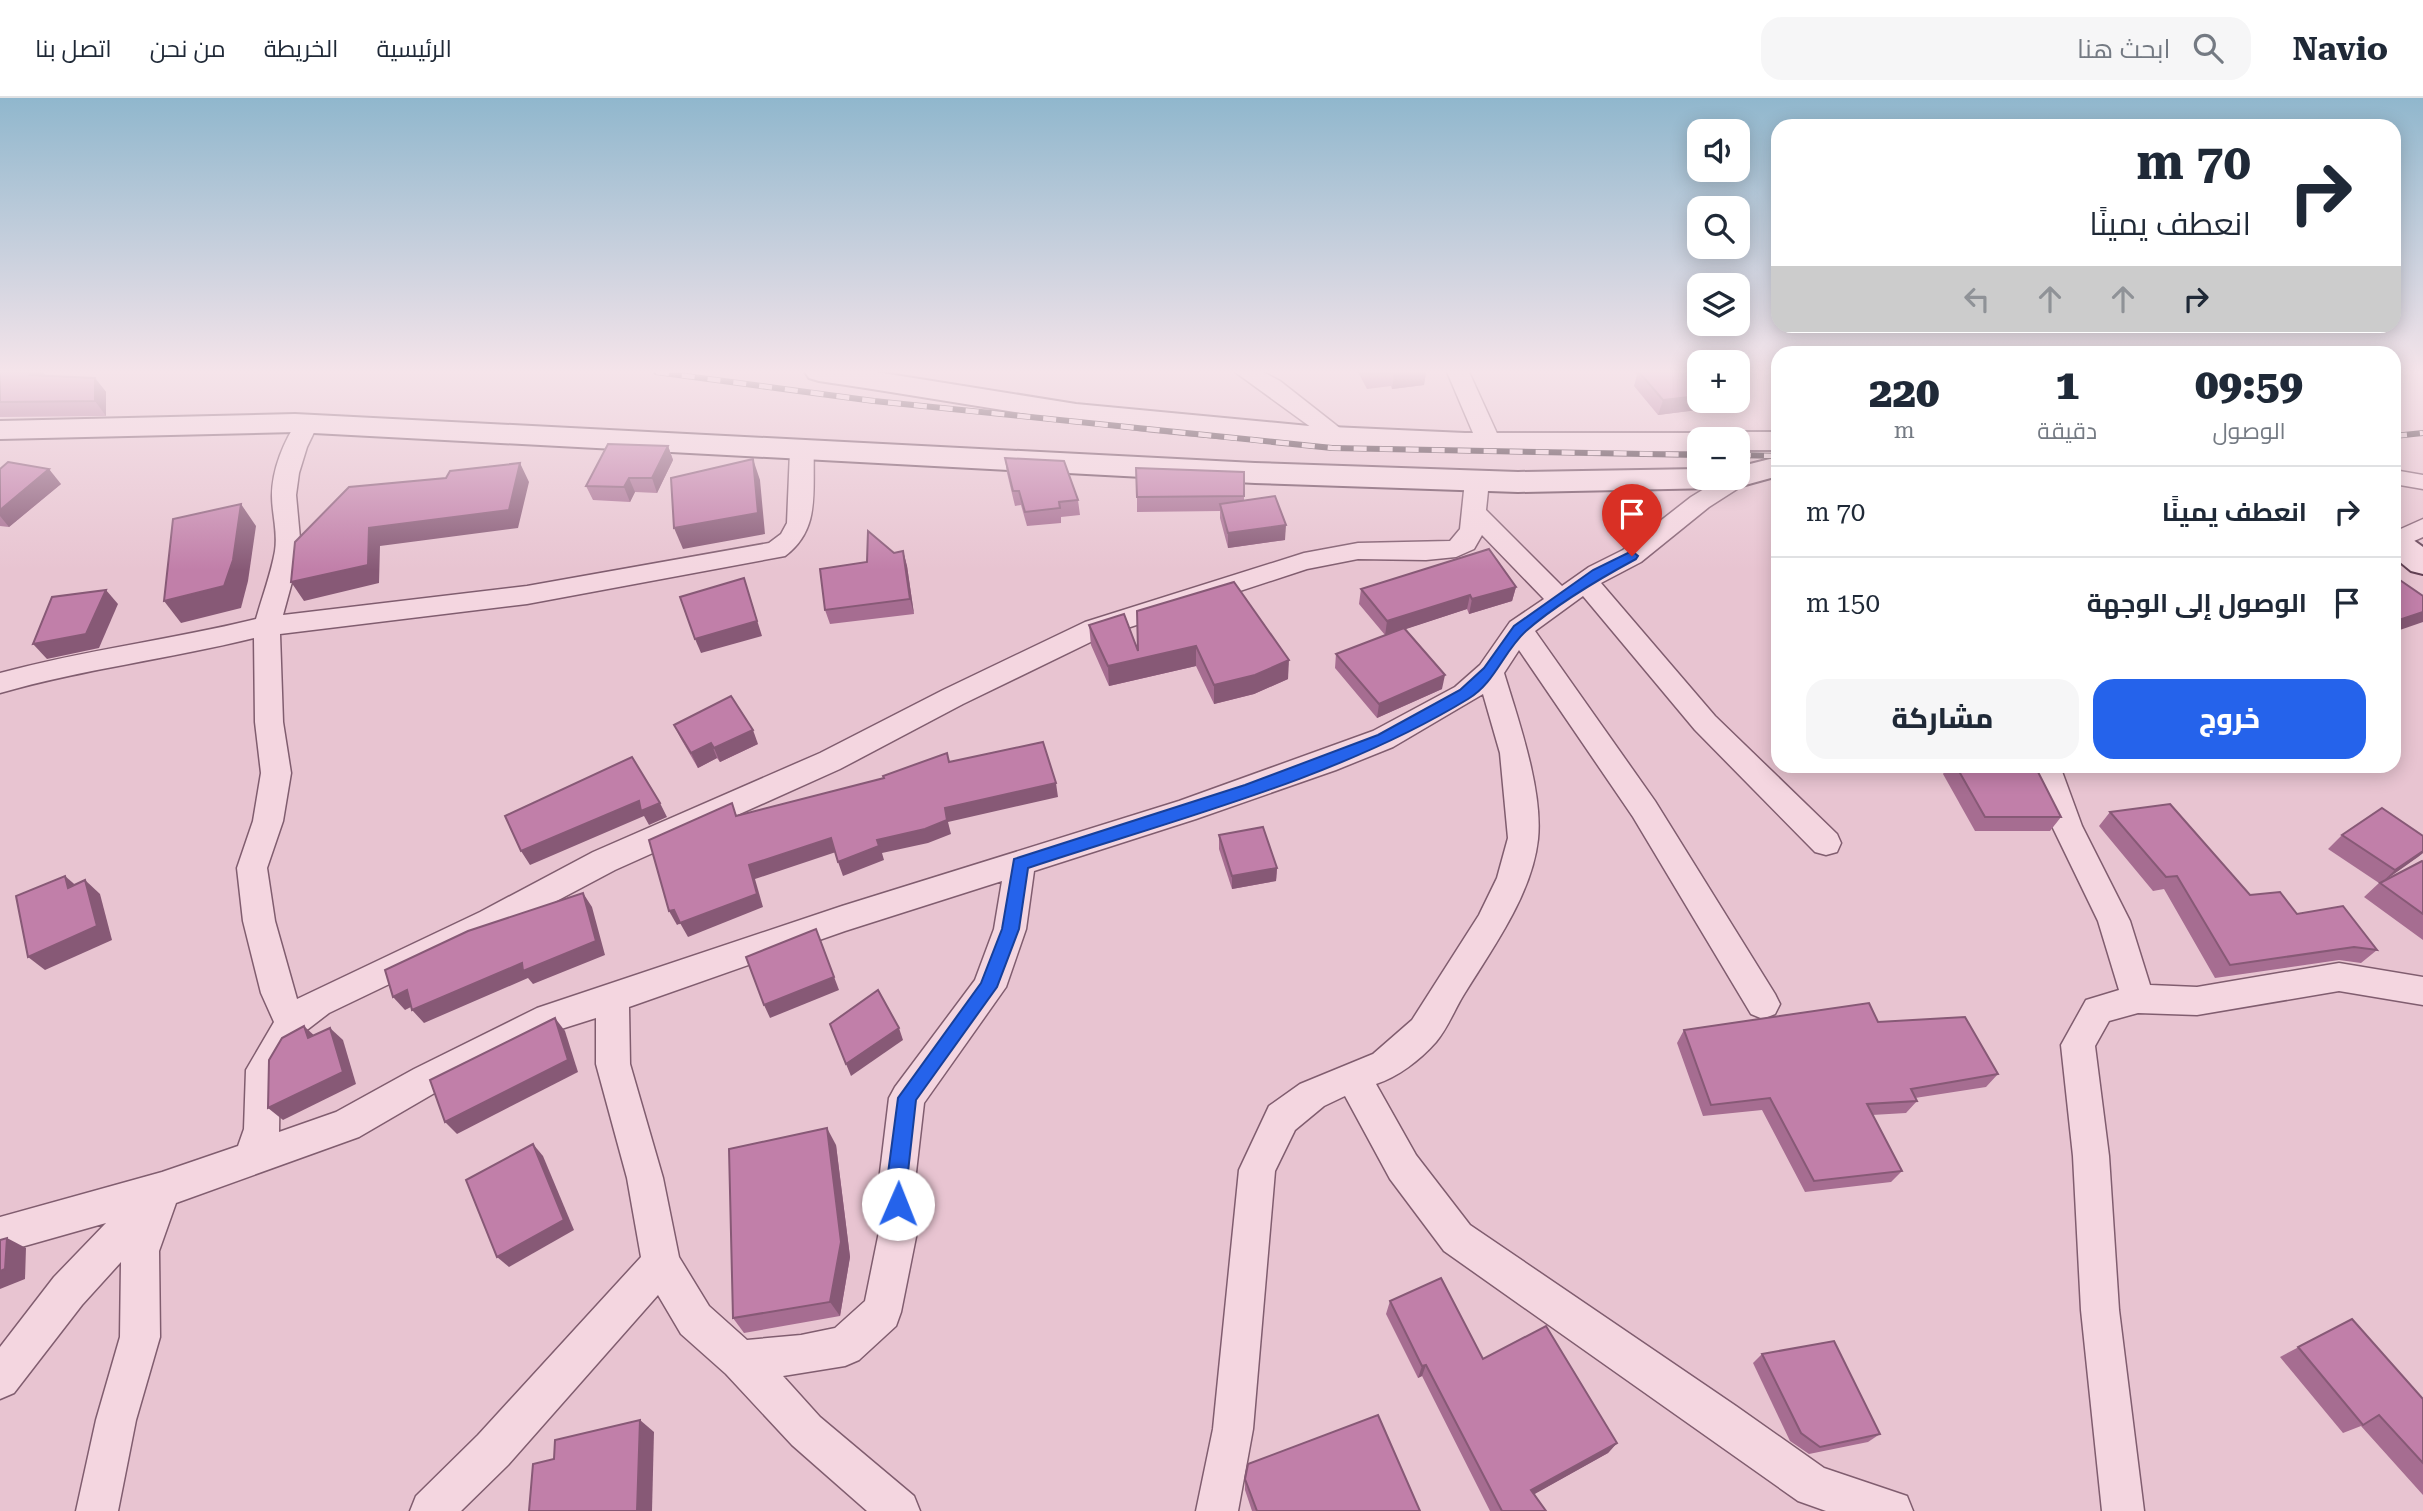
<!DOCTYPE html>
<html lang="ar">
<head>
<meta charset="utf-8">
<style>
  body { margin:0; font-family:"Roboto Serif",Cairo,serif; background:#f6f6f7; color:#1f2937; direction:rtl; height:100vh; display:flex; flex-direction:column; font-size:26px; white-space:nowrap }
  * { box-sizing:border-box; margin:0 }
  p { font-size:23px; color:#747a83 }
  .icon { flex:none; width:38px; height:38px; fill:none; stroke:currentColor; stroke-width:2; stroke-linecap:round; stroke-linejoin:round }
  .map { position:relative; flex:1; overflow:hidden; direction:ltr }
  .panel { position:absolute; left:1771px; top:248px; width:630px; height:427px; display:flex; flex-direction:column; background:#fff; border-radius:21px; box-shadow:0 4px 18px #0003; direction:rtl }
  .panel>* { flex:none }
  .guide { position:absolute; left:1771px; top:21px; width:630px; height:214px; border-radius:21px; box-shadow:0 4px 18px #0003; direction:rtl; background:#fff; color:#1f2937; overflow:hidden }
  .buttons { position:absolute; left:1687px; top:21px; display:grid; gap:14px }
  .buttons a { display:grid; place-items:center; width:63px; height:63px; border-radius:14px; background:#fff; box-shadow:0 4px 18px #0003; font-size:35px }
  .pin { position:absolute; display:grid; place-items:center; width:60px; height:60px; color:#fff; margin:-72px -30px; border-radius:50% 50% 50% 0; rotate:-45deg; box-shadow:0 0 7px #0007 }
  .pin .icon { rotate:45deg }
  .me { position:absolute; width:77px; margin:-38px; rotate:1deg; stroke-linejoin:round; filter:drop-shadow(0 0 5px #0008) }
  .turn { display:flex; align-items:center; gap:24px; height:147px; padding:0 35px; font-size:32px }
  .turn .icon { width:91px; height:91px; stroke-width:2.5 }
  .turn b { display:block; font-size:49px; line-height:60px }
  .lanes { display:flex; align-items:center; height:66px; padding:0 35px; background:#0003; justify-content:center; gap:35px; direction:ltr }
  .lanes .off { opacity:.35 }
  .eta { display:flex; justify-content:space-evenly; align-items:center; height:119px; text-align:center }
  .eta b { font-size:42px; font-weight:800; line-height:49px }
  .action { display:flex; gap:14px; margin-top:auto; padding:14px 35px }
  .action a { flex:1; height:80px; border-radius:21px; background:#2563eb; color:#fff; font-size:28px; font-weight:800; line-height:80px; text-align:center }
  .action a+a { background:#f6f6f7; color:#1f2937 }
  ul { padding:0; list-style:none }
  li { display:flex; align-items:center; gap:21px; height:91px; padding:0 35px; border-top:2px solid #e0e1e3 }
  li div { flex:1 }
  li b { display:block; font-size:26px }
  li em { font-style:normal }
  header { display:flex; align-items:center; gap:42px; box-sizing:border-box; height:98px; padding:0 35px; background:#fff; border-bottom:2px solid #e0e1e3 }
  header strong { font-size:33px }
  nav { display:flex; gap:38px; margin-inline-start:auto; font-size:24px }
  .search { width:490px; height:63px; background:#f6f6f7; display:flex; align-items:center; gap:18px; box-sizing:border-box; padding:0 24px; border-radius:21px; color:#747a83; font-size:26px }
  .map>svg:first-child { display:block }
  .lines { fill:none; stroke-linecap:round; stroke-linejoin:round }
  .street-casing { stroke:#805d6f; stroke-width:3 }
  .secondary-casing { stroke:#624053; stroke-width:4 }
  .street { fill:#f4d6e0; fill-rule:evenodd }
  .secondary { fill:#f4d6e0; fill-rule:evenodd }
  .rail-casing { stroke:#321f2a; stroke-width:6 }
  .rail { stroke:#f0d3dd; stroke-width:4.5; stroke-dasharray:13; stroke-linecap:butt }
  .wall { fill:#a66d91 }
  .shaded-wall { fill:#875976 }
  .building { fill:#c17fa9; stroke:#875976; stroke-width:2 }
  .route { fill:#2563eb; stroke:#184099; stroke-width:2 }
</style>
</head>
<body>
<header>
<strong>Navio</strong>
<div class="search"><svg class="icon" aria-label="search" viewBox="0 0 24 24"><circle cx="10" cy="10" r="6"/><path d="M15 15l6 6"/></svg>ابحث هنا</div>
<nav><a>الرئيسية</a><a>الخريطة</a><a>من نحن</a><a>اتصل بنا</a></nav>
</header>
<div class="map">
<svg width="2423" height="1413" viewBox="0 0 2423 1413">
  <rect width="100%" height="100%" fill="#e8c4d1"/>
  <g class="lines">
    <g class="street-casing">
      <g id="street">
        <polygon points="1235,274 1263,274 1280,283 1350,338 1346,343 1330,343"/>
        <polygon points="1447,274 1469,274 1500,342 1496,347 1480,347 1476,342"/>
        <path d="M 307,319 L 315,321 L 318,326 L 307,349 L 299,375 L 296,397 L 301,451 L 283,517 L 527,488 L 769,445 L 781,436 L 787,425 L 790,353 L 794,348 L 810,348 L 814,353 C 812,394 821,431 785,458 L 527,506 L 280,536 L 283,624 L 291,675 L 283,723 L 267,770 L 275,823 L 297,901 L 480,814 L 593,754 L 820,655 L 943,592 L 1085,524 L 1304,455 L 1358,445 L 1450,443 L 1460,431 L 1465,383 L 1469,378 L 1477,376 L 1485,378 L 1489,383 L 1486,412 L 1562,488 L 1589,469 L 1623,452 L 1691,399 L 1722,380 L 1738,380 L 1740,372 L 1748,374 L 1752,379 L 1748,384 L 1709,409 L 1641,464 L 1601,485 L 1715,618 L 1837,736 L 1841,745 L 1837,754 L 1826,757 L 1815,754 L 1695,632 L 1583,498 L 1535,533 L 1655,703 L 1775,896 L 1780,906 L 1775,916 L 1763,921 L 1751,916 L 1633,719 L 1519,552 L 1504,575 C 1518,621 1543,692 1538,741 C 1532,797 1492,851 1463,898 C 1454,913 1447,931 1436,944 C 1420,962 1398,979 1376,986 L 1416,1057 L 1470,1127 L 1736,1308 L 1824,1370 L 1907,1398 L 1913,1413 L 1826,1413 L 1798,1403 L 1444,1153 L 1390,1081 L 1345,998 L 1324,1008 L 1295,1032 L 1275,1073 L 1253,1331 L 1238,1413 L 1196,1413 L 1213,1331 L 1239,1072 L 1269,1008 L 1300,986 L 1373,956 L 1412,922 L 1479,817 L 1497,780 L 1508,740 L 1500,655 L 1483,596 L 1393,649 L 1336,672 L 1196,721 L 1034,773 L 1026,831 L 1006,889 L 924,1005 L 915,1083 L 918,1129 L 901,1214 L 896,1228 L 859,1262 L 845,1268 L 783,1278 L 820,1319 L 914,1398 L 920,1413 L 867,1413 L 792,1347 L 726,1276 L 681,1236 L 658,1197 L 508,1367 L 461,1413 L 410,1413 L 416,1398 L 478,1337 L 641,1159 L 627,1080 L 596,966 L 596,920 L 558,932 L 438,993 L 359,1039 L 176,1105 L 159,1153 L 160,1239 L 136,1322 L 118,1413 L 76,1413 L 96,1322 L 120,1239 L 121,1164 L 82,1207 L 14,1295 L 0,1301 L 0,1249 L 54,1179 L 106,1125 L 0,1155 L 0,1119 L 162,1074 L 238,1048 L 244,1031 L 246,972 L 274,924 L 261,895 L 243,823 L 237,770 L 253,723 L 261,675 L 255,624 L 254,540 C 169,561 83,571 0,595 L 0,575 C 84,552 171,542 256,521 C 262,499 271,476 275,453 C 278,434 272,416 272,398 C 272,372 284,342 299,321 ZM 1482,437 L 1544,501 L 1510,524 L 1480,567 L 1455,589 L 1373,633 L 1179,703 L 842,808 L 537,910 L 414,971 L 336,1014 L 279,1034 L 280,974 L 303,935 L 329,915 L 502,832 L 615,772 L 840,671 L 963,606 L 1103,538 L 1307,471 L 1358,461 L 1426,462 L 1456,459 L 1474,451 ZM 1002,783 L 994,831 L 975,882 L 895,989 L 889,1000 L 879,1083 L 880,1129 L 865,1203 L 835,1230 L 801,1237 L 747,1242 L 709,1208 L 679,1159 L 663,1080 L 630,966 L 629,909 L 845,833 Z"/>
        <polygon points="2394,372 2423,377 2423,391 2394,386"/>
        <polygon points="2423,421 2423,439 2394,452 2394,434"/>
        <polygon points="2031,668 2060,668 2082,728 2130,823 2150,887 2197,889 2339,865 2423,879 2423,907 2339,893 2197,917 2138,915 2109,923 2095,948 2109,1058 2119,1212 2144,1413 2102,1413 2081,1212 2073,1058 2061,947 2086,902 2119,892 2098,823 2052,728"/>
      </g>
    </g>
    <g class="secondary-casing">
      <g id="secondary">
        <path d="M 805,274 L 876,274 L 1076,306 L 1309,328 L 1465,335 L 1699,335 L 1710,338 L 1712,341 L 1699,341 L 1699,353 C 1517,356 1335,352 1154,333 C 1042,321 931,299 819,283 L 809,280 Z"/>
        <polygon points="295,316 1255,365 1518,374 1699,371 1699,380 1738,380 1738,369 1778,359 1778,378 1738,389 1728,386 1716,390 1518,394 1255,385 295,334 0,341 0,323"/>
        <polygon points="1738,334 1778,334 1778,352 1738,352 1738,341 1724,341 1727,337"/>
        <polygon points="2394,432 2405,436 2423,449 2423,476 2411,473 2394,459"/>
      </g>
    </g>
    <use href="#street" class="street"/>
    <use href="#secondary" class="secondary"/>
    <g class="rail-casing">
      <g id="rail">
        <polyline points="656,274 874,303 1332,350 1699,357"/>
        <polyline points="2394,338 2423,335"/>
        <polyline points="1738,357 1778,358"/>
      </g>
    </g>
    <use href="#rail" class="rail"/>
  </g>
  <g class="wall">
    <polygon points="0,274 43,274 46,278 95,280 106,294 106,318 0,319"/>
    <polygon points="1358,274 1426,274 1424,287 1392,291 1391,288 1367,291"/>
    <polygon points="1635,274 1699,274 1699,303 1715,303 1713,310 1658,317 1634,288 1637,277"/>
    <polygon points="668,348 673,362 657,395 635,394 630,404 593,402 586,388"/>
    <polygon points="1005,360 1078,402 1080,417 1061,419 1061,425 1027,428 1021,407 1015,408 1007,375"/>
    <polygon points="0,371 61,386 9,429 0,428"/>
    <polygon points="1244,374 1244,402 1285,442 1228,450 1220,420 1220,413 1137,414 1137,399"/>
    <polygon points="903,453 907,468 914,516 830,526 825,512 867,464 894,455"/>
    <polygon points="2394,478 2423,498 2394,534"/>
    <polygon points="1516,489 1512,503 1469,516 1467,511 1405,531 1442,591 1377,620 1335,570 1336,556 1385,537 1359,506 1361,491"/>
    <polygon points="1137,513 1288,581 1254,596 1214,606 1196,568 1109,588 1091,547 1089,527 1138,553"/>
    <polygon points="674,627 758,646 720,664 717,660 698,670 681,641"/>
    <polygon points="1948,668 2035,668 2061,719 2050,733 1975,733 1943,676"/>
    <polygon points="2110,714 2250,797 2297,816 2377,852 2361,865 2339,862 2215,880 2164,791 2153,793 2099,728"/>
    <polygon points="1219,737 1277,770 1276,783 1232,791 1219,751"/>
    <polygon points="2342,737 2423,738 2423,755 2383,783 2423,764 2423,842 2364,799 2379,785 2328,751"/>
    <polygon points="1878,924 1998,976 1986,989 1915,1000 1917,1003 1906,1015 1872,1017 1902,1073 1891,1084 1805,1094 1762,1012 1703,1018 1677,945 1684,932"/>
    <polygon points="836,1047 850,1159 840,1218 744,1235 733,1220"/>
    <polygon points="1390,1203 1483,1261 1617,1345 1608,1355 1534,1396 1546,1413 1490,1413 1422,1278 1418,1280 1386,1216"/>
    <polygon points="2352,1221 2423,1301 2423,1397 2361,1328 2343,1335 2280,1259"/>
    <polygon points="1762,1256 1880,1336 1868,1344 1809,1356 1790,1343 1753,1265"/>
    <polygon points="1245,1381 1420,1413 1252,1413 1245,1392"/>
  </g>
  <g class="shaded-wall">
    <polygon points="33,274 43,274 49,282 30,277"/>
    <polygon points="1416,274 1426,274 1424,287 1392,291 1394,277"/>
    <polygon points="95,280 106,294 106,318 95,303"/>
    <polygon points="1699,298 1699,303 1715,303 1713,310 1658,317 1663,302"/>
    <polygon points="668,348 673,362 657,395 652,380"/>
    <polygon points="753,361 760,382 765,436 683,451 674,430"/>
    <polygon points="520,365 529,384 518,430 380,448 379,485 304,503 291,484 369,430"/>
    <polygon points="49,371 61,386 9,429 0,418 0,412"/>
    <polygon points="629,380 635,394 630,404 624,389"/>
    <polygon points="241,406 256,428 248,483 241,510 181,525 164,503"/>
    <polygon points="1286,427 1285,442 1228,450 1228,435"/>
    <polygon points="903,453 907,468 914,516 910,501"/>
    <polygon points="744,480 762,538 701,555 695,541"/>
    <polygon points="1516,489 1512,503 1469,516 1472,501"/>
    <polygon points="106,492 118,506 99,550 47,561 33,546"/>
    <polygon points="1470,497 1467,511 1385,538 1387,523"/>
    <polygon points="2423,514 2423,524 2394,534 2394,528 2399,522"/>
    <polygon points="1196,548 1196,568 1109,588 1108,568"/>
    <polygon points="1289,562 1288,581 1254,596 1214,606 1214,587"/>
    <polygon points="1445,577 1442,591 1377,620 1379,606"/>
    <polygon points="753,632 758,646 720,664 714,650"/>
    <polygon points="711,645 717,660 698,670 691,655"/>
    <polygon points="1056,685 1058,699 948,724 951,736 928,745 882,755 884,762 843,778 838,764 877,742 945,710"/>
    <polygon points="639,703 660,705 667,719 649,727 644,718 530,767 521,753"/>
    <polygon points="831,740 836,754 755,781 763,809 688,839 680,825 749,767"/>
    <polygon points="2423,753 2423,755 2418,759 2380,786 2395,772"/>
    <polygon points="1277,770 1276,783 1232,791 1232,778"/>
    <polygon points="65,778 80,791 68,790"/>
    <polygon points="85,782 100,796 112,842 45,872 28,859"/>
    <polygon points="583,795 592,809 605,857 533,886 528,880 424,925 412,912"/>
    <polygon points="674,812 681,825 677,827 669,813"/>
    <polygon points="821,844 839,892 770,920 764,907"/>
    <polygon points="407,892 419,905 405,912 393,899"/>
    <polygon points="555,920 565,933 578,974 457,1036 445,1024"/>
    <polygon points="304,928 318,941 308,940"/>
    <polygon points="330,930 343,942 356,986 283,1022 268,1010"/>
    <polygon points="899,930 903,942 851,978 846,966"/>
    <polygon points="827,1030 836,1047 850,1159 840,1218 830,1204"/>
    <polygon points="533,1046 543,1058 574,1132 509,1169 497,1159"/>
    <polygon points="7,1140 26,1150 25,1181 0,1191 0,1173"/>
    <polygon points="1426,1267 1422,1278 1418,1280 1422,1268"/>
    <polygon points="640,1322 654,1334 652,1413 637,1413"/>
    <polygon points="1617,1345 1608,1355 1524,1402 1531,1392"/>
  </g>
  <g class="building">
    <polygon points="0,274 33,274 30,277 95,280 95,303 0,304"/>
    <polygon points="1368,274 1388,274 1369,276"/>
    <polygon points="1393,274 1416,274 1394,277"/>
    <polygon points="1639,274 1699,274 1699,298 1663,302"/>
    <polygon points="608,346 668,348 652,380 629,380 624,389 586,388"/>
    <polygon points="1005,360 1064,363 1078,402 1059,404 1060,410 1025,414 1019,393 1013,393"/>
    <polygon points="753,361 758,415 674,430 671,380"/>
    <polygon points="8,364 49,371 0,412 0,371"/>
    <polygon points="520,365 509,412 369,430 368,467 291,484 295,444 349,389 446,380 450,373"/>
    <polygon points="1136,370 1244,374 1244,398 1137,399"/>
    <polygon points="1275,398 1286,427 1228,435 1220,406"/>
    <polygon points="241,406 233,462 224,488 164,503 173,421"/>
    <polygon points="868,433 894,455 903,453 910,501 825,512 820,471 867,464"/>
    <polygon points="1489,451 1516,489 1472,501 1470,497 1387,523 1361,491"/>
    <polygon points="2394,478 2423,498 2423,514 2399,522 2394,518"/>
    <polygon points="744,480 757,523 695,541 680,499"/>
    <polygon points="1234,484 1289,562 1255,577 1214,587 1196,548 1108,568 1089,527 1124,516 1138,553 1137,513"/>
    <polygon points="106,492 86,536 33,546 52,499"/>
    <polygon points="1404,530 1445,577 1379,606 1336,556"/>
    <polygon points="731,598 753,632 714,650 711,645 691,655 674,627"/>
    <polygon points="1043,644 1056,685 945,710 947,722 925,731 877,742 879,748 838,764 831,740 749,767 757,796 680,825 674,812 669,813 649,742 732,705 736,718 884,680 883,678 947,655 949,664"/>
    <polygon points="632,659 660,705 641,713 639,703 521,753 505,718"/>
    <polygon points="1956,668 2035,668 2061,719 1985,719"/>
    <polygon points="2170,706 2250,797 2280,794 2297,816 2343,808 2377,852 2354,849 2230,867 2177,778 2166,779 2110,714"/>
    <polygon points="2382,710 2423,738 2423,753 2395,772 2342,737"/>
    <polygon points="1263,729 1277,770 1232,778 1219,737"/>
    <polygon points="2422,763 2423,764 2423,816 2380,785"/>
    <polygon points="65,778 68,790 85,782 97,828 28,859 16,798"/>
    <polygon points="583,795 596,843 523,873 522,865 412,912 407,892 393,899 385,872 468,833"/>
    <polygon points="816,831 834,879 764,907 746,859"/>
    <polygon points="878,892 899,930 846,966 830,926"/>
    <polygon points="1869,905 1878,924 1965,919 1998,976 1911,991 1917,1003 1867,1006 1902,1073 1814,1083 1770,1000 1711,1007 1684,932"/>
    <polygon points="555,920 568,962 445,1024 430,982"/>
    <polygon points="304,928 308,940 330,930 343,974 268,1010 269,962 282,940"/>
    <polygon points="827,1030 841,1144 830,1204 733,1220 729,1051"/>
    <polygon points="533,1046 564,1122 497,1159 466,1082"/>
    <polygon points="7,1140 5,1171 0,1173 0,1142"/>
    <polygon points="1441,1180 1483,1261 1546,1228 1617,1345 1531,1392 1546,1413 1502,1413 1426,1267 1422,1268 1390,1203"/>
    <polygon points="2352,1221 2423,1301 2423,1365 2379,1317 2363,1327 2298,1249"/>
    <polygon points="1834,1243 1880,1336 1820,1349 1801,1335 1762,1256"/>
    <polygon points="1378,1317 1420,1413 1257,1413 1245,1381 1248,1366"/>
    <polygon points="640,1322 637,1413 529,1413 533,1366 554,1361 555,1342"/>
  </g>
  <linearGradient id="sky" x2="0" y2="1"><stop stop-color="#90b7cd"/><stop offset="0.58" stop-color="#f5e4ea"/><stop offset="1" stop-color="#f5e4ea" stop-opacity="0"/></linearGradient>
  <rect width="2423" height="472" fill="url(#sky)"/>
  <path class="route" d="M 1632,453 L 1638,458 L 1636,461 C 1599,481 1558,505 1526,533 C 1503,554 1495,585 1468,601 C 1337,681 1173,722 1028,770 L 1019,831 L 997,889 L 916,1002 L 907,1083 L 908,1106 L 905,1113 L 898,1116 L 891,1113 L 887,1083 L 898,1000 L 981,885 L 1002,831 L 1014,761 L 1245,687 L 1378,637 L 1460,592 L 1484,570 L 1514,528 L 1593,472 Z"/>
</svg>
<div class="buttons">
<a><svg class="icon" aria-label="sound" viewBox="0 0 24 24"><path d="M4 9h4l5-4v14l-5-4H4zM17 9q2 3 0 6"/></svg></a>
<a><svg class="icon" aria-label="search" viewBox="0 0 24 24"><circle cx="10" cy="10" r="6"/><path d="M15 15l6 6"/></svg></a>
<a><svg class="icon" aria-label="layers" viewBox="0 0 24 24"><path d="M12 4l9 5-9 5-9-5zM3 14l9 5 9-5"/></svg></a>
<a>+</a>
<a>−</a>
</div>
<div class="pin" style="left:1632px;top:458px;background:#d93025"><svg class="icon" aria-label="arrive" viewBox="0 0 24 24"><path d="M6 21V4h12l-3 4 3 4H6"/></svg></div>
<svg class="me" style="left:898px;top:1106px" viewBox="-20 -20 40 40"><circle r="19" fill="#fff"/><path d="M0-13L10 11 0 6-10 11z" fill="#2563eb"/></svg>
<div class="guide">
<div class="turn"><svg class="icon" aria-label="right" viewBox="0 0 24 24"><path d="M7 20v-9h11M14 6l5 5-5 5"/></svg><div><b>70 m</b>انعطف يمينًا</div></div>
<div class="lanes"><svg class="icon off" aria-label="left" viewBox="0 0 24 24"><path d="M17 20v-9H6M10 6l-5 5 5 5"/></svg><svg class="icon off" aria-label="ahead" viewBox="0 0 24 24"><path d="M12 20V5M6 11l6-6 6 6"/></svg><svg class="icon off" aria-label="ahead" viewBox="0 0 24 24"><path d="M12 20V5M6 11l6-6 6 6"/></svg><svg class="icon" aria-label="right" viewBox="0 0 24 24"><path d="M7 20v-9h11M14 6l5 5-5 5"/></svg></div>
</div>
<section class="panel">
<div class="eta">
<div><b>09:59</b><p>الوصول</p></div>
<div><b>1</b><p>دقيقة</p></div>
<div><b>220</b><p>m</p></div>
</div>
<ul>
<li><svg class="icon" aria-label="right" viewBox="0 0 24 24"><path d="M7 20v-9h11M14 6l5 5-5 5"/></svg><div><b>انعطف يمينًا</b></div><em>70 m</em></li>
<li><svg class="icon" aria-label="arrive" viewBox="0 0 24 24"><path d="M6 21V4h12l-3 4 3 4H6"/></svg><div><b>الوصول إلى الوجهة</b></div><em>150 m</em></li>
</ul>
<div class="action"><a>خروج</a><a>مشاركة</a></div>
</section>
</div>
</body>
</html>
